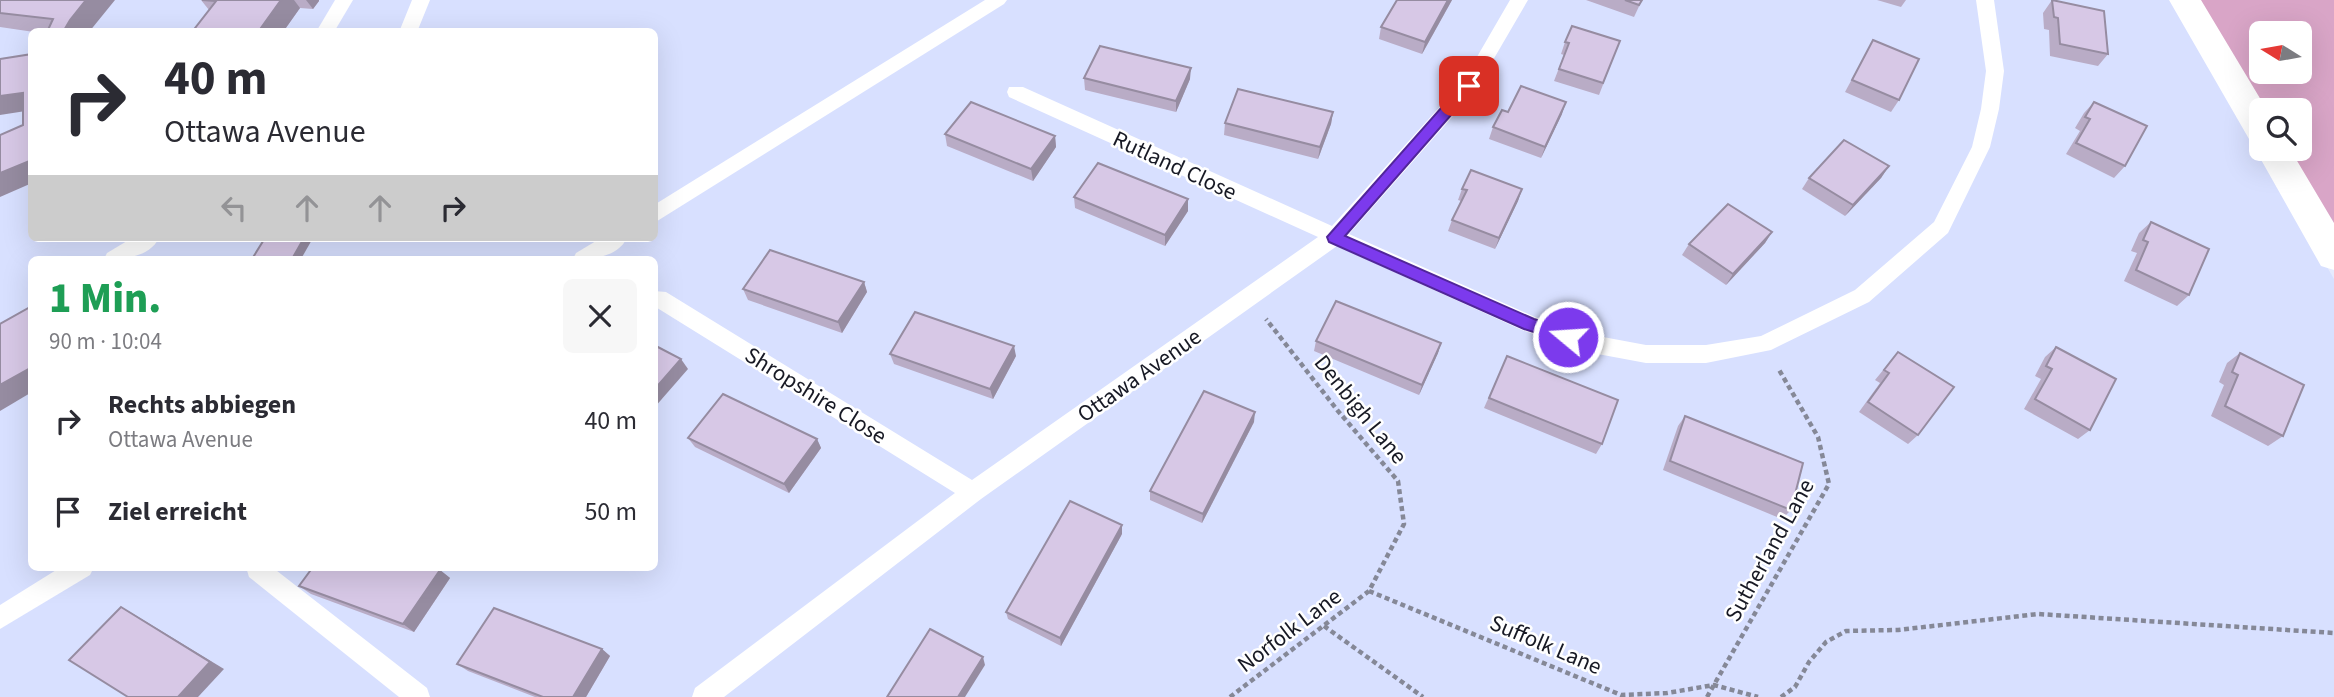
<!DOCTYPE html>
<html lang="de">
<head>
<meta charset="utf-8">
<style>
  body { margin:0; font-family:"Source Sans 3",sans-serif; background:#f7f7f7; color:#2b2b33; height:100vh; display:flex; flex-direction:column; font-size:26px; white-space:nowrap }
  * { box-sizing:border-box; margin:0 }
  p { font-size:23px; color:#7c7c81 }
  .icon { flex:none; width:38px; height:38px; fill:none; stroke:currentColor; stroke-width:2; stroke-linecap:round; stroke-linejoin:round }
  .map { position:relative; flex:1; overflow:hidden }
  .panel { position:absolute; left:28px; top:256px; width:630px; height:315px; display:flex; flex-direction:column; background:#fff; border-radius:10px; box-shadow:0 7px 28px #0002 }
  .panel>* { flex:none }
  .top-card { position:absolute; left:28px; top:28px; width:630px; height:214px; border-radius:10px; box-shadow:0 7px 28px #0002; background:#fff; color:#2b2b33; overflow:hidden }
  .needle { width:46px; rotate:281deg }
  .tools { position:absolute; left:2249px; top:21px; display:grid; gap:14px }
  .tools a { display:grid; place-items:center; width:63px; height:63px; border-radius:10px; background:#fff; box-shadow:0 7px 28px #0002; font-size:35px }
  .pin { position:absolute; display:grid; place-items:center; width:60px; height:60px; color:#fff; margin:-30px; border-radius:14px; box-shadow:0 4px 10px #0006 }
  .me { position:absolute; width:77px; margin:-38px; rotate:288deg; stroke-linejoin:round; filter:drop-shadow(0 0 5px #0008) }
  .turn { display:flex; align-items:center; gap:24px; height:147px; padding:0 21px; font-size:32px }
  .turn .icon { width:91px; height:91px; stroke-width:2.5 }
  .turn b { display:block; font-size:49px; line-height:60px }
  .lanes { display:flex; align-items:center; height:66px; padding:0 21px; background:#0003; justify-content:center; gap:35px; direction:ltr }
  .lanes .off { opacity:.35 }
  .round { display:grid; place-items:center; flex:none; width:74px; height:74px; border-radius:10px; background:#f7f7f7 }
  .head { display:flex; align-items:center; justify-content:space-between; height:119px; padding:0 21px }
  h1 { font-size:42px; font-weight:800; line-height:52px; color:#1e9e55 }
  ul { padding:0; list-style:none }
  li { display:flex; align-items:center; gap:21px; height:91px; padding:0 21px }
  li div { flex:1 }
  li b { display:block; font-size:26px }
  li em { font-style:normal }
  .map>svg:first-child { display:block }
  .built { fill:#d8e0ff; fill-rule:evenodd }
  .forest { fill:#d9a5c7; fill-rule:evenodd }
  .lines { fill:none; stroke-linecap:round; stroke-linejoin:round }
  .path { stroke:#858897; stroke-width:4.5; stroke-dasharray:5 3.5; stroke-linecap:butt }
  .service { fill:#fff; fill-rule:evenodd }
  .minor { fill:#fff; fill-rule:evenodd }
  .wall { fill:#b9acc6 }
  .shaded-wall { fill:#968ca1 }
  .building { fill:#d7c8e6; stroke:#968ca1; stroke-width:2 }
  .route { fill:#7c3aed; stroke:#51269a; stroke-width:2 }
  .labels { text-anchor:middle; stroke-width:5; stroke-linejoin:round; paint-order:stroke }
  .street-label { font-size:23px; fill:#171924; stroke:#fff }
</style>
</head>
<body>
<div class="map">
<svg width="2334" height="697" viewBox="0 0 2334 697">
  <rect width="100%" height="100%" fill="#e6ebfe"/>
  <path class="built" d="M 0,0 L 2174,0 L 2334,279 L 2334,697 L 0,697 ZM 32,32 L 654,32 L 654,238 L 32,238 ZM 32,259 L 654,259 L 654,567 L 32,567 Z"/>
  <path class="forest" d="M 2195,0 L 2334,0 L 2334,238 L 2282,149 L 2300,149 L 2300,110 L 2261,110 ZM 2261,33 L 2300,33 L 2300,72 L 2261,72 Z"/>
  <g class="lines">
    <g class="path">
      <polyline points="1369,591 1621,695 1667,693 1714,685 1758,697"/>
      <polyline points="1324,626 1423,697"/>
      <polyline points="1230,697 1369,591 1404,524 1398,481 1338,411 1266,319"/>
      <polyline points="1707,697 1829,484 1818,437 1778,368"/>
      <polyline points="1781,697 1795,687 1809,662 1826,642 1846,631 1898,630 2038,614 2334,633"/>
    </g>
    <g class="service">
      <polygon points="335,0 353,0 334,32 316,32"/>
      <polygon points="412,0 430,0 417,32 399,32"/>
      <polygon points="985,0 1007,0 1004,4 654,223 654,205"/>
      <polygon points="1510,0 1528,0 1475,91 1349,234 1535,317 1587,334 1646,345 1706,345 1761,336 1855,290 1934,222 1972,147 1981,109 1986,71 1976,0 1994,0 2004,71 1999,109 1990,147 1948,233 1869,302 1771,350 1706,363 1646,363 1587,352 1522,330 1337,246 981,499 724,697 692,697 695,688 955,493 654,306 654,291 666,292 972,480 1318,237 1009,97 1007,92 1009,87 1023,87 1332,226 1463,81"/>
      <path d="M 132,238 L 159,238 C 149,258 123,259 104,259 L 107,253 Z"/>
      <path d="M 601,238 L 627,238 C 617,258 592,259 573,259 L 576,253 Z"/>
      <polygon points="61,567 94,567 90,575 0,629 0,605"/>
      <polygon points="246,567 272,567 427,688 430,697 399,697 249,577"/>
    </g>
    <polygon class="minor" points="2169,0 2201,0 2267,110 2261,110 2261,149 2290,149 2334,223 2334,270 2321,266 2255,149 2258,142 2249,139"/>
  </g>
  <g class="wall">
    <polygon points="0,0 89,32 34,32 0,27"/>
    <polygon points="201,0 319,0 319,1 313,9 300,8 283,32 192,32 209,10"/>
    <polygon points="1397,0 1452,0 1422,54 1379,39 1381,27"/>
    <polygon points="1586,0 1642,0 1634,17"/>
    <polygon points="1877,0 1906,0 1901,7"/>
    <polygon points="2052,0 2108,54 2098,66 2050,56 2049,30 2044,29 2043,13"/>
    <polygon points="1873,40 1899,100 1891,112 1845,92"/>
    <polygon points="1620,41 1599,95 1554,81 1564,55 1561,54 1565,42"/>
    <polygon points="1084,78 1190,79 1176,112 1085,90"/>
    <polygon points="2094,102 2125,166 2114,178 2066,154 2080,131 2075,128 2084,113"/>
    <polygon points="1333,112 1331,124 1318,159 1224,135 1225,123"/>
    <polygon points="1508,112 1562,114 1541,158 1489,139 1493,127"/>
    <polygon points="945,134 1055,136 1056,147 1033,181 947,146"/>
    <polygon points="1889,166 1881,178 1845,216 1802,189 1809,178"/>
    <polygon points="1462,189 1522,189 1518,201 1495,249 1448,231 1452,220 1461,201 1458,200"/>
    <polygon points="1074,197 1188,199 1188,211 1165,246 1075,208"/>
    <polygon points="2151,222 2189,295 2177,306 2124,281 2137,253 2131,251 2139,233"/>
    <polygon points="1772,232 1765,243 1726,285 1682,255 1689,244"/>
    <polygon points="864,282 867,292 842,333 748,300 743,289"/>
    <polygon points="1316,341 1441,343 1438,353 1419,395 1314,351"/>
    <polygon points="2056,347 2090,430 2078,439 2024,409 2041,379 2035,376 2045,357"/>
    <polygon points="1898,352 1918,435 1908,444 1859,412 1880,383 1875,380"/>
    <polygon points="2240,353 2283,436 2268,446 2211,416 2224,385 2219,382 2227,363"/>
    <polygon points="890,354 1016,356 993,399 894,364"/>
    <polygon points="1507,356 1602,444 1596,454 1484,408"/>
    <polygon points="1685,416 1791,510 1782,519 1663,470 1678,426"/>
    <polygon points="1254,422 1202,523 1150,500 1150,491"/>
    <polygon points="688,438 817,439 821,448 789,493 695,447"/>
    <polygon points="1122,534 1061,646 1008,619 1006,612"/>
    <polygon points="440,570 450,578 414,632 311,594 299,586"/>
    <polygon points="602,649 610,656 586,697 535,697 468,671 457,664"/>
  </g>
  <g class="shaded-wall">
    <polygon points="86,0 115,0 89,32 63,32 70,20"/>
    <polygon points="281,0 294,0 300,8 283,32 258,32"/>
    <polygon points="306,0 319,0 319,1 313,9"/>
    <polygon points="1448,0 1452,0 1422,54 1425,42"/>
    <polygon points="1191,68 1190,79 1176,112 1176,101"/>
    <polygon points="23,93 32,110 0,115 0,96"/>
    <polygon points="1566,102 1562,114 1541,158 1545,147"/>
    <polygon points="1333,112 1331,124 1318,159 1320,147"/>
    <polygon points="1055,136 1056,147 1033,181 1031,169"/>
    <polygon points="32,160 32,183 0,197 0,173"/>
    <polygon points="1889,166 1881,178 1845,216 1853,205"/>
    <polygon points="1522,189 1518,201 1495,249 1499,238"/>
    <polygon points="1188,199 1188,211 1165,246 1165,235"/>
    <polygon points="1772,232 1765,243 1726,285 1733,274"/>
    <polygon points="304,238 313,238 301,259 292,259"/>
    <polygon points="864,282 867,292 842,333 838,322"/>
    <polygon points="1441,343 1438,353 1419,395 1422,385"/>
    <polygon points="1014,346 1016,356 993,399 990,389"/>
    <polygon points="681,359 688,369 654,408 654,390"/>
    <polygon points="32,367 32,392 0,411 0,385"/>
    <polygon points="1255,412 1254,422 1202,523 1203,514"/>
    <polygon points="817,439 821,448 789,493 784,484"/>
    <polygon points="1122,525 1122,534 1061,646 1060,638"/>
    <polygon points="440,570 450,578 414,632 403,624"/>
    <polygon points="121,607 135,615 224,669 198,697 178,697"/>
    <polygon points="602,649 610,656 586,697 573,697"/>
    <polygon points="983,657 985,665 965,697 958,697"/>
  </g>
  <g class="building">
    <polygon points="0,0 86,0 70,20 63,32 47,32 53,19 0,13"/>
    <polygon points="202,0 281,0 258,32 192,32 216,1"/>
    <polygon points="1397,0 1448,0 1425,42 1381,27"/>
    <polygon points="1625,0 1642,0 1639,5"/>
    <polygon points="2052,0 2104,11 2108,54 2060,44 2058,18 2054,17"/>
    <polygon points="1572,26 1620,41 1603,83 1559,69 1569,43 1565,42"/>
    <polygon points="1873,40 1919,59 1899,100 1852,80"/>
    <polygon points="1100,46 1191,68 1176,101 1084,78"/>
    <polygon points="32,54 32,146 30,147 32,152 32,160 0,173 0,135 23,125 23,93 0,96 0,59"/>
    <polygon points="1521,86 1566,102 1545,147 1493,127 1502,110 1508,112"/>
    <polygon points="1238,89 1333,112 1320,147 1225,123"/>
    <polygon points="971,102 1055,136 1031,169 945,134"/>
    <polygon points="2094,102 2147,126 2125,166 2076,143 2090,119 2085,117"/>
    <polygon points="1844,140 1889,166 1853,205 1809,178"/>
    <polygon points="1098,163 1188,199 1165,235 1074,197"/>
    <polygon points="1471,170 1522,189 1499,238 1452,220 1467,190 1462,189"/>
    <polygon points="1728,204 1772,232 1733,274 1689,244"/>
    <polygon points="2151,222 2209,249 2189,295 2136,270 2148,242 2143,240"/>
    <polygon points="265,238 304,238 292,259 252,259"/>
    <polygon points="770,250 864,282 838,322 743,289"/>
    <polygon points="1336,301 1441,343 1422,385 1316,341"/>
    <polygon points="32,306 32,367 0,385 0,324"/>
    <polygon points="915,312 1014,346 990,389 890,354"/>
    <polygon points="654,345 681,359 654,390"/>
    <polygon points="2056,347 2116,379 2090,430 2035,399 2052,369 2046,366"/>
    <polygon points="1898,352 1954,387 1918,435 1868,402 1889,373 1884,370"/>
    <polygon points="2240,353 2304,385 2283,436 2225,406 2238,375 2232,372"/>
    <polygon points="1507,356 1618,400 1602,444 1489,398"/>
    <polygon points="1204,391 1255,412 1203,514 1150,491"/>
    <polygon points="723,394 817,439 784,484 688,438"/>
    <polygon points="1685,416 1803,463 1791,510 1670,461"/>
    <polygon points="1070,501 1122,525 1060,638 1006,612"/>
    <polygon points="313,567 431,567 440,570 403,624 299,586"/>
    <polygon points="121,607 210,662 178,697 128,697 69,660"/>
    <polygon points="494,608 602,649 573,697 543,697 457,664"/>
    <polygon points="930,629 983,657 958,697 887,697"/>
  </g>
  <polygon class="route" points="1469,80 1476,86 1474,89 1345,236 1534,319 1574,332 1576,337 1574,341 1568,343 1524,329 1329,242 1327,237 1464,82"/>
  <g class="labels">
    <g class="street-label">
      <text transform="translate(1175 165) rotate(25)" y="8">Rutland Close</text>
      <text transform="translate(1139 375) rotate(-35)" y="8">Ottawa Avenue</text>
      <text transform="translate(816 395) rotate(32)" y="8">Shropshire Close</text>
      <text transform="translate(1361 409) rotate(51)" y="8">Denbigh Lane</text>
      <text transform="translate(1769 550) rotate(-61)" y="8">Sutherland Lane</text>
      <text transform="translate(1289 630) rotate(-37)" y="8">Norfolk Lane</text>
      <text transform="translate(1546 644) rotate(23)" y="8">Suffolk Lane</text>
    </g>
  </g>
</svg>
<div class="tools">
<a><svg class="needle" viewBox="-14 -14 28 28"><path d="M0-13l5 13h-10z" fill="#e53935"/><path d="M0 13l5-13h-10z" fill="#7c7c81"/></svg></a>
<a><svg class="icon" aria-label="search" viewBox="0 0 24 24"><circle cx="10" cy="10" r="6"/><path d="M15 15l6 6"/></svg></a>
</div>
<div class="pin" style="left:1469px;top:86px;background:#d93025"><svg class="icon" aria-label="arrive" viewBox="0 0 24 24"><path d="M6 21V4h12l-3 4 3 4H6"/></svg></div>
<svg class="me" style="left:1568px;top:337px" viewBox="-20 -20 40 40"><circle r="17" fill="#7c3aed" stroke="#fff" stroke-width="3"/><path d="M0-11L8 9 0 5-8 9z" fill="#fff"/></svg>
<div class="top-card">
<div class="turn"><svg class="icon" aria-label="right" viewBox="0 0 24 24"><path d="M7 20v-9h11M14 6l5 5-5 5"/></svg><div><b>40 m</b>Ottawa Avenue</div></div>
<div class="lanes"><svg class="icon off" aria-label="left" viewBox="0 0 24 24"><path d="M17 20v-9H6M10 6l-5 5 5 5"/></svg><svg class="icon off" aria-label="ahead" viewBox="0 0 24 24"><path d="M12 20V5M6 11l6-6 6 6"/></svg><svg class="icon off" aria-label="ahead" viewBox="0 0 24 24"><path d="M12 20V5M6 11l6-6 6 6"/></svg><svg class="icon" aria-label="right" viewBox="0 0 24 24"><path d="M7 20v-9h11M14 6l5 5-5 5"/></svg></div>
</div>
<section class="panel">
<div class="head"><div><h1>1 Min.</h1><p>90 m · 10:04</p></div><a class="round"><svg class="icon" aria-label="close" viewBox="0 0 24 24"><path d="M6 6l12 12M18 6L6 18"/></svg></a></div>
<ul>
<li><svg class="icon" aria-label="right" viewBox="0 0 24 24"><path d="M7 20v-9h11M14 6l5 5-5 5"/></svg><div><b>Rechts abbiegen</b><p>Ottawa Avenue</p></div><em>40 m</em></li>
<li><svg class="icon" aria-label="arrive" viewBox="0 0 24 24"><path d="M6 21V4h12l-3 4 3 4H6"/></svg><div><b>Ziel erreicht</b></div><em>50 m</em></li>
</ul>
</section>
</div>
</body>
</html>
